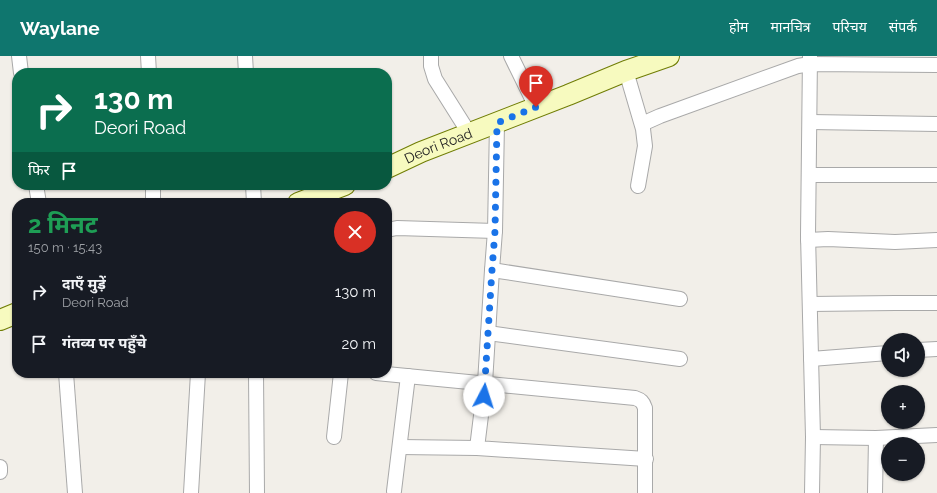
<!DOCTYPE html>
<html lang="hi">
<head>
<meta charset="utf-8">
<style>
  body { margin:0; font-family:Raleway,"Noto Sans Devanagari",sans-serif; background:#20242c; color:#f1f3f6; height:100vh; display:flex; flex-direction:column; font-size:15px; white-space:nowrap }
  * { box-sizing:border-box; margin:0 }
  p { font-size:13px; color:#9ea1a6 }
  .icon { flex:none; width:22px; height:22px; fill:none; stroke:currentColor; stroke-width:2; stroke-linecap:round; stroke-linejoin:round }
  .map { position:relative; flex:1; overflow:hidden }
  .drawer { position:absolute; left:12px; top:142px; width:380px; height:180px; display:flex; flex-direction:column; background:#171b24; border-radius:16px; box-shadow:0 1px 3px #0004 }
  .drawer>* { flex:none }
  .top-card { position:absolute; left:12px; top:12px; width:380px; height:122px; border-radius:16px; box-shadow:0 1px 3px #0004; background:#0b6e4f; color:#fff; overflow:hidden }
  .fabs { position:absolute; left:881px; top:277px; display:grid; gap:8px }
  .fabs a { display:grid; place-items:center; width:44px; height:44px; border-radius:50%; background:#171b24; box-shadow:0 1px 3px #0004; font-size:20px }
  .pin { position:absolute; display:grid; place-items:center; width:34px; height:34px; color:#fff; margin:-41px -17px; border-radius:50% 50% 50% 0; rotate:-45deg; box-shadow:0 0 4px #0007 }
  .pin .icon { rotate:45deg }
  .me { position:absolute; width:44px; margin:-22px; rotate:5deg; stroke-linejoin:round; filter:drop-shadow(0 0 3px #0008) }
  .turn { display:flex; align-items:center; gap:14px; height:84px; padding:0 16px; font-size:18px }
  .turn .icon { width:52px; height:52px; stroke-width:2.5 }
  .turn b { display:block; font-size:28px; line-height:34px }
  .then { display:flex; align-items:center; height:38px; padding:0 16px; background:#0003; gap:8px; font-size:15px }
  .round { display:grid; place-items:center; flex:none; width:42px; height:42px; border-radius:21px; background:#20242c }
  .overview { display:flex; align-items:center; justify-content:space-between; height:68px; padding:0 16px }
  h1 { font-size:24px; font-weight:700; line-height:30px; color:#1e9e55 }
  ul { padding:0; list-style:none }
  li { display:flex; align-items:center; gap:12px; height:52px; padding:0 16px }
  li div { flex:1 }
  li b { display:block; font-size:15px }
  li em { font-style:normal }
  header { display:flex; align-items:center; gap:24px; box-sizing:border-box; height:56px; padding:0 20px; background:#0f766e; color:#fff }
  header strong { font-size:19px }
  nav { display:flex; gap:22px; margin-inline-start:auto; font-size:14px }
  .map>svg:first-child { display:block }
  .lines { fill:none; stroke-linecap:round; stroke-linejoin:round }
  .street-casing { stroke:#a9a9a9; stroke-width:16 }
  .secondary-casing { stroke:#707d05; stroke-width:22 }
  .street { stroke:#fff; stroke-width:14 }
  .secondary { stroke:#f7fabf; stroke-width:20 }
  .route { stroke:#1a73e8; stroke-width:7; stroke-dasharray:0 12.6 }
  .labels { text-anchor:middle; stroke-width:4; stroke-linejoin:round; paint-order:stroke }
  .street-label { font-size:14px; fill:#222; stroke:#fff }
</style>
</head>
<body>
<header>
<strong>Waylane</strong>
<nav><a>होम</a><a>मानचित्र</a><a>परिचय</a><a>संपर्क</a></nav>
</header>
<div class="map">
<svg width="937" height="437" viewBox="0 0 937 437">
  <rect width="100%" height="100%" fill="#f2efe9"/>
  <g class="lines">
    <g class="street-casing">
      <g id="street">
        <polyline points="19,0 21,17"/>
        <polyline points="148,0 149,17"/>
        <polyline points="245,0 246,17"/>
        <polyline points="431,0 431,10 435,23 469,77"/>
        <polyline points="511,0 536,51"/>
        <polyline points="810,0 808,179 813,381 812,437"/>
        <polyline points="626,15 643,73 645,90 638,130"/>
        <polyline points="810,66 937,68"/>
        <polyline points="497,67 495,175 492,214 485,327 477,392 646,403"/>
        <polyline points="642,68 660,60 798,10 810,8 937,9"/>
        <polyline points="809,119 937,119"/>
        <polyline points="36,129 39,147"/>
        <polyline points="153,129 153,147"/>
        <polyline points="253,129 254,147"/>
        <polyline points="387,174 397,172 495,175"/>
        <polyline points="808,184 828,183 895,186 937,184"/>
        <polyline points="492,214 680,243"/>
        <polyline points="810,248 895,247 937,247"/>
        <polyline points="488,277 680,303"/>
        <polyline points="918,294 937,293"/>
        <polyline points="811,303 888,297"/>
        <polyline points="66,317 75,437"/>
        <polyline points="256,317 257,437"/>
        <path d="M 376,317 L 635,342 C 641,344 643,346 645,352 L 645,437"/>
        <polyline points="334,381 341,317"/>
        <polyline points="813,381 876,382 937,379"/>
        <polyline points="400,391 477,392"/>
        <polyline points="0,416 0,411"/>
        <polyline points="394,435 408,320"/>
        <polyline points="191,437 198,317"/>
        <polyline points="875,437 876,382"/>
      </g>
    </g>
    <g class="secondary-casing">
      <g id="secondary">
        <path id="s1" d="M 387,112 L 421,96 L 568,39 L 626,15 L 669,0"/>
        <polyline points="298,147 345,129"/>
        <polyline points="0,264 17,257"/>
      </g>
    </g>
    <use href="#street" class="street"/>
    <use href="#secondary" class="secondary"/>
  </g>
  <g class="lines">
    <polyline class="route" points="484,340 492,214 495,175 497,67 536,51"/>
  </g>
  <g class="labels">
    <g class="street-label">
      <text dy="5" stroke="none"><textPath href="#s1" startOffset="56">Deori Road</textPath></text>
    </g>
  </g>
</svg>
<div class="fabs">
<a><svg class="icon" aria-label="sound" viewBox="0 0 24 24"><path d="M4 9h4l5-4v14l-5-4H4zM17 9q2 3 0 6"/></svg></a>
<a>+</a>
<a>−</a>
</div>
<div class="pin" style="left:536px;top:51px;background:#d93025"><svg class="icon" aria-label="arrive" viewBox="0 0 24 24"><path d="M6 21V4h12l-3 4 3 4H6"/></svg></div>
<svg class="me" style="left:484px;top:340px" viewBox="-20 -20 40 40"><circle r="19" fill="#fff"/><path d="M0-13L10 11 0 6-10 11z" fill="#1a73e8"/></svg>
<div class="top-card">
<div class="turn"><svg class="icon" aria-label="right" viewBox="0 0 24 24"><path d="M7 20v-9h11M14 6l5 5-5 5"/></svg><div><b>130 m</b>Deori Road</div></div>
<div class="then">फिर<svg class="icon" aria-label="arrive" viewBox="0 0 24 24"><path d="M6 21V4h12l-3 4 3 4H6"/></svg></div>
</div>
<section class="drawer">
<div class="overview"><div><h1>2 मिनट</h1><p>150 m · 15:43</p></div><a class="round" style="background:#d93025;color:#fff"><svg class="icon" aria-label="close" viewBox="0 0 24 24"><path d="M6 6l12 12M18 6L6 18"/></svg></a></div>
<ul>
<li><svg class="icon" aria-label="right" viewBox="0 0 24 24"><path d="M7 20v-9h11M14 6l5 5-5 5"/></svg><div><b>दाएँ मुड़ें</b><p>Deori Road</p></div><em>130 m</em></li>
<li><svg class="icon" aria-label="arrive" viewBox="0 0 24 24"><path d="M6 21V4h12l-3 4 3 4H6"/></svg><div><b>गंतव्य पर पहुँचे</b></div><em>20 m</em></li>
</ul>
</section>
</div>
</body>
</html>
